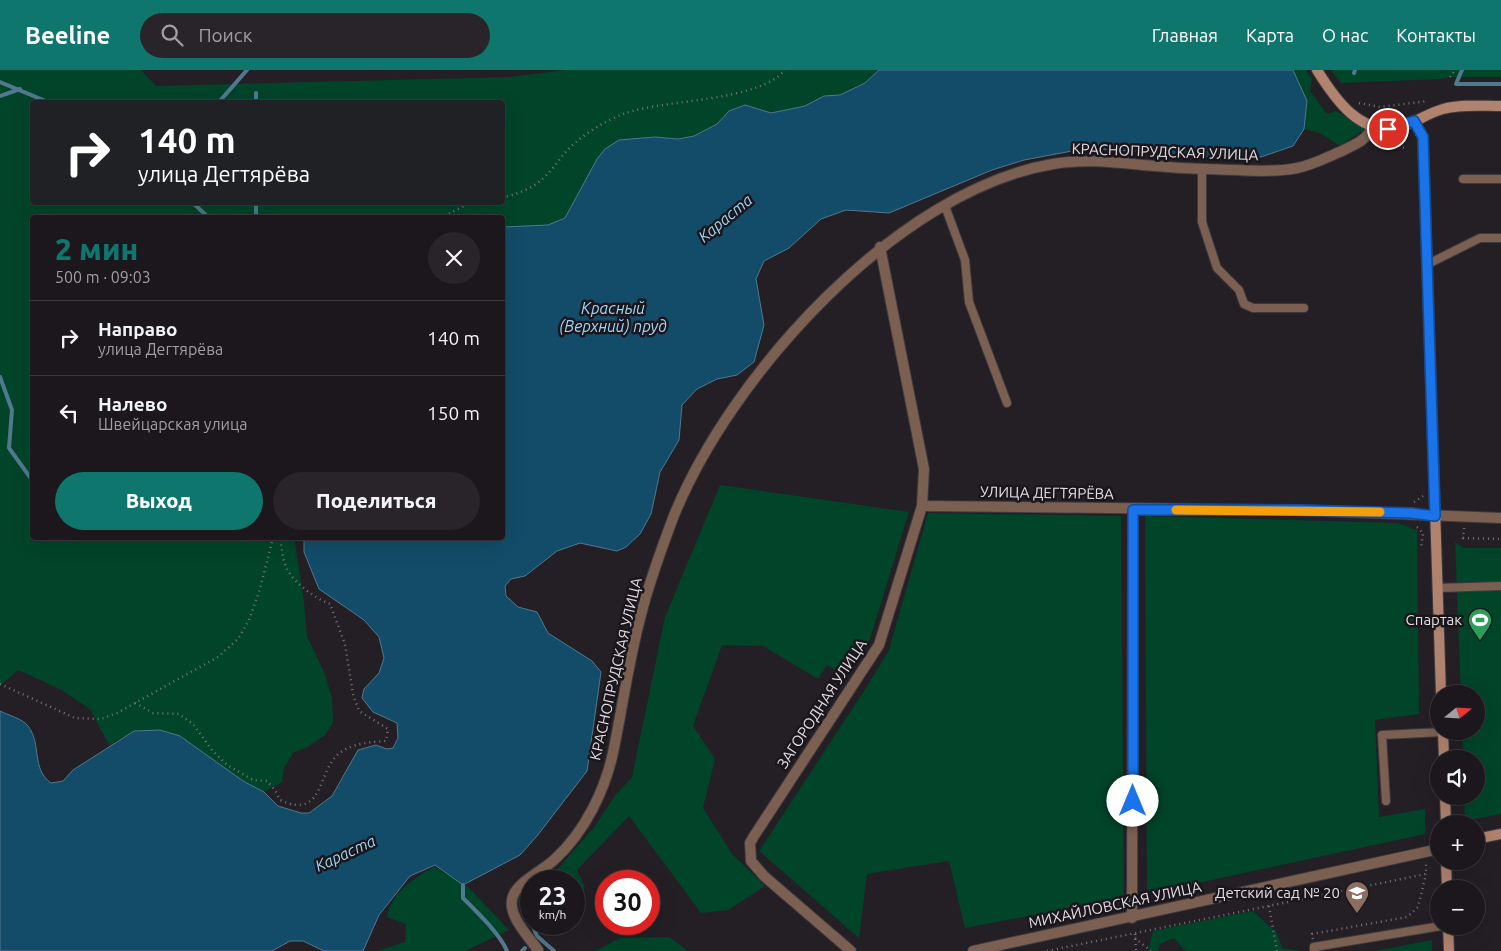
<!DOCTYPE html>
<html lang="ru">
<head>
<meta charset="utf-8">
<style>
  body { margin:0; font-family:Ubuntu,sans-serif; background:#282429; color:#f1f3f6; height:100vh; display:flex; flex-direction:column; font-size:19px; white-space:nowrap }
  * { box-sizing:border-box; margin:0 }
  p { font-size:16px; color:#a09fa3 }
  .icon { flex:none; width:28px; height:28px; fill:none; stroke:currentColor; stroke-width:2; stroke-linecap:round; stroke-linejoin:round }
  .map { position:relative; flex:1; overflow:hidden }
  .sheet { position:absolute; left:30px; top:145px; width:475px; height:325px; display:flex; flex-direction:column; background:#1b171c; border-radius:5px; box-shadow:0 5px 20px #0002,0 0 0 1px #39363b }
  .sheet>* { flex:none }
  .hud { position:absolute; left:30px; top:30px; width:475px; height:105px; border-radius:5px; box-shadow:0 5px 20px #0002,0 0 0 1px #39363b; background:#202124; color:#fff; overflow:hidden }
  .needle { width:32px; rotate:72deg }
  .tools { position:absolute; left:1430px; top:615px; display:grid; gap:10px }
  .tools a { display:grid; place-items:center; width:55px; height:55px; border-radius:50%; background:#1b171c; box-shadow:0 5px 20px #0002,0 0 0 1px #39363b; font-size:25px }
  .speed { position:absolute; left:520px; top:800px; display:flex; gap:10px; font-size:25px; font-weight:700; text-align:center }
  .speed>* { display:grid; place-content:center; width:65px; height:65px; border-radius:50%; background:#1b171c; box-shadow:0 5px 20px #0002,0 0 0 1px #39363b; line-height:1 }
  .speed small { font-size:12px; font-weight:400 }
  .speed .limit { border:8px solid #d22; background:#fff; color:#111 }
  .pin { position:absolute; display:grid; place-items:center; width:42px; height:42px; color:#fff; margin:-21px; border:2px solid #fff; border-radius:50%; box-shadow:0 1px 5px #0007 }
  .me { position:absolute; width:55px; margin:-28px; rotate:0deg; stroke-linejoin:round; filter:drop-shadow(0 0 4px #0008) }
  .turn { display:flex; align-items:center; gap:18px; height:105px; padding:0 25px; font-size:22px }
  .turn .icon { width:65px; height:65px; stroke-width:2.5 }
  .turn b { display:block; font-size:35px; line-height:42px }
  .round { display:grid; place-items:center; flex:none; width:52px; height:52px; border-radius:26px; background:#282429 }
  .head { display:flex; align-items:center; justify-content:space-between; height:85px; padding:0 25px }
  h1 { font-size:30px; font-weight:800; line-height:38px; color:#0f766e }
  .action { display:flex; gap:10px; margin-top:auto; padding:10px 25px }
  .action a { flex:1; height:58px; border-radius:30px; background:#0f766e; color:#fff; font-size:20px; font-weight:800; line-height:58px; text-align:center }
  .action a+a { background:#282429; color:#f1f3f6 }
  ul { padding:0; list-style:none }
  li { display:flex; align-items:center; gap:15px; height:75px; padding:0 25px; border-top:1px solid #39363b }
  li div { flex:1 }
  li b { display:block; font-size:19px }
  li em { font-style:normal }
  header { display:flex; align-items:center; gap:30px; box-sizing:border-box; height:70px; padding:0 25px; background:#0f766e; color:#fff }
  header strong { font-size:24px }
  nav { display:flex; gap:28px; margin-inline-start:auto; font-size:18px }
  .search { width:350px; height:45px; background:#282429; display:flex; align-items:center; gap:12px; box-sizing:border-box; padding:0 18px; border-radius:28px; color:#a09fa3; font-size:19px }
  .map>svg:first-child { display:block }
  .green { fill:#00442a; fill-rule:evenodd }
  .water { fill:#134c68; stroke:#51788d }
  .lines { fill:none; stroke-linecap:round; stroke-linejoin:round }
  .stream { stroke:#51788d; stroke-width:4 }
  .lane-casing { stroke:#3e3a3f; stroke-width:10 }
  .street-casing { stroke:#3e3a3f; stroke-width:12 }
  .secondary-casing { stroke:#3e3a3f; stroke-width:12 }
  .path { stroke:#787379; stroke-width:2.5; stroke-dasharray:1 4; stroke-linecap:butt }
  .lane { stroke:#7b6052; stroke-width:8 }
  .street { stroke:#7b6052; stroke-width:10 }
  .secondary { stroke:#af836d; stroke-width:10 }
  .route-casing { stroke:#114b97; stroke-width:12 }
  .route { stroke:#1a73e8; stroke-width:9 }
  .slow { stroke:#f59e0b; stroke-width:9 }
  .labels { text-anchor:middle; stroke-width:5; stroke-linejoin:round; paint-order:stroke }
  .street-label { font-size:15px; fill:#e1dde2; stroke:#1a161c }
  .poi-label { font-size:15px; fill:#e1dde2; stroke:#1a161c; text-anchor:end }
  .water-label { font-size:16px; font-style:italic; fill:#9fd6f7; stroke:#1a161c }
</style>
</head>
<body>
<header>
<strong>Beeline</strong>
<div class="search"><svg class="icon" aria-label="search" viewBox="0 0 24 24"><circle cx="10" cy="10" r="6"/><path d="M15 15l6 6"/></svg>Поиск</div>
<nav><a>Главная</a><a>Карта</a><a>О нас</a><a>Контакты</a></nav>
</header>
<div class="map">
<svg width="1501" height="881" viewBox="0 0 1501 881">
  <rect width="100%" height="100%" fill="#241f25"/>
  <g class="green">
    <path d="M 0,0 L 141,0 L 156,16 L 509,7 L 566,0 L 879,0 L 865,13 L 840,25 L 824,26 L 805,36 L 771,43 L 745,35 L 729,41 L 717,54 L 694,66 L 678,69 L 655,67 L 619,70 L 565,148 L 548,155 L 503,157 L 502,148 L 32,148 L 32,468 L 297,468 L 295,473 L 304,532 L 307,566 L 324,602 L 332,628 L 333,653 L 325,665 L 308,677 L 294,682 L 284,698 L 282,712 L 264,722 L 243,711 L 180,666 L 134,661 L 109,675 L 90,639 L 60,619 L 18,600 L 0,616 ZM 32,32 L 502,32 L 502,132 L 32,132 Z"/>
    <polygon points="1293,0 1306,0 1312,10 1310,21 1327,44 1336,41 1365,59 1340,76 1320,63 1304,59 1307,38"/>
    <polygon points="1331,0 1501,0 1501,7 1450,7 1442,9 1341,13"/>
    <polygon points="720,415 909,442 869,572 844,605 827,595 818,609 763,576 722,575 693,656 715,689 703,738 732,784 765,816 728,840 701,843 629,746 577,800 585,817 574,832 574,811 547,811 595,756 614,727 632,707 665,547"/>
    <polygon points="928,443 1121,446 1124,828 965,858 949,791 867,804 859,868 759,781 866,618 889,580"/>
    <polygon points="1145,446 1397,453 1417,460 1419,644 1375,650 1379,747 1425,739 1425,764 1147,824"/>
    <polygon points="1455,472 1463,478 1501,478 1501,744 1465,751 1464,726 1476,726 1476,689 1463,689 1462,661 1476,661 1476,624 1461,624"/>
    <path d="M 434,797 L 468,817 L 509,860 L 465,881 L 378,881 L 405,872 L 406,854 L 387,847 C 392,822 414,808 434,797 Z"/>
    <polygon points="1253,841 1277,863 1282,878 1301,881 1185,881 1174,868 1160,874 1158,881 1148,881 1153,861"/>
    <polygon points="669,867 688,881 595,881 620,868"/>
    <polygon points="1432,870 1432,881 1375,881"/>
  </g>
  <path class="water" d="M 879,0 L 1293,0 L 1307,31 L 1304,59 L 1293,76 L 1261,87 L 1227,88 L 1088,78 L 1024,90 L 992,100 L 889,143 L 846,140 L 821,149 L 789,178 L 764,191 L 756,209 L 764,255 L 754,292 L 737,305 L 717,309 L 697,319 L 682,335 L 679,370 L 660,402 L 651,444 L 640,464 L 626,477 L 617,481 L 580,473 L 557,481 L 525,506 L 511,509 L 505,516 L 506,526 L 518,537 L 537,542 L 548,563 L 592,591 L 601,602 L 587,701 L 537,766 L 520,785 L 463,815 L 435,795 L 410,806 L 379,845 L 363,881 L 324,881 L 303,871 L 290,871 L 272,881 L 0,881 L 0,641 C 8,645 23,649 28,656 C 42,674 31,699 51,713 L 63,711 L 73,700 L 134,661 L 160,660 L 180,666 L 243,711 L 264,722 L 278,736 L 301,743 L 309,743 L 332,726 L 358,680 L 376,675 L 387,679 L 393,678 L 398,668 L 397,653 L 373,642 L 362,628 L 364,619 L 379,603 L 384,588 L 379,567 L 364,550 L 319,519 L 304,482 L 304,468 L 502,468 L 503,157 L 548,155 L 565,148 L 597,89 L 605,79 L 619,70 L 655,67 L 678,69 L 694,66 L 717,54 L 729,41 L 745,35 L 771,43 L 805,36 L 824,26 L 840,25 L 865,13 Z"/>
  <g class="lines">
    <g class="stream">
      <polyline points="1462,0 1456,14 1501,14"/>
      <polyline points="1354,3 1355,0"/>
      <polyline points="0,12 48,32"/>
      <polyline points="256,23 256,32"/>
      <polyline points="0,26 20,19"/>
      <polyline points="219,32 247,0"/>
      <polyline points="192,132 209,148"/>
      <polyline points="256,132 256,148"/>
      <polyline points="0,307 12,340 9,378 32,410"/>
      <path d="M 463,815 L 463,828 C 477,842 500,864 507,881"/>
      <polyline points="534,859 537,866 554,881"/>
      <polyline points="522,881 525,878"/>
    </g>
    <g class="lane-casing">
      <g id="lane">
        <polyline points="1202,99 1202,152 1217,198 1239,220 1244,234 1253,238 1304,238"/>
        <polyline points="1463,109 1501,109"/>
        <polyline points="945,136 965,190 969,232 1007,333"/>
        <polyline points="1428,194 1480,168 1501,168"/>
        <polyline points="1438,518 1501,516"/>
        <polyline points="1386,731 1382,665 1443,662"/>
        <polyline points="1314,881 1314,877 1441,856"/>
      </g>
    </g>
    <g class="street-casing">
      <g id="street">
        <polyline points="922,436 1298,440 1501,448"/>
        <polyline points="1132,848 1133,439"/>
        <path d="M 537,881 L 538,880 C 528,866 506,844 513,826 C 519,811 542,801 554,790 C 585,762 606,719 614,678 C 623,634 629,589 641,545 C 649,512 661,480 673,448 C 729,307 897,120 1053,94 C 1092,87 1130,95 1168,97 C 1191,99 1214,99 1236,100 C 1256,101 1278,102 1297,98 C 1313,95 1327,87 1342,81 C 1357,73 1364,72 1373,57"/>
        <polyline points="851,881 764,806 751,791 750,773 754,766 879,575 922,436 924,399 880,177"/>
        <polyline points="973,881 1439,779"/>
      </g>
    </g>
    <g class="secondary-casing">
      <g id="secondary">
        <path d="M 1317,0 C 1335,29 1361,67 1400,57 C 1415,53 1428,43 1443,39 C 1461,34 1482,36 1501,36"/>
        <polyline points="1414,51 1423,67 1441,624"/>
        <polyline points="1443,661 1444,689"/>
        <polyline points="1445,726 1446,754"/>
        <polyline points="1476,769 1501,764"/>
        <polyline points="1446,791 1447,819"/>
        <polyline points="1448,856 1449,881"/>
      </g>
    </g>
    <g class="path">
      <polyline points="1450,7 1455,0"/>
      <polyline points="1359,33 1380,37 1428,31"/>
      <polyline points="1384,71 1405,78"/>
      <path d="M 502,128 C 516,124 529,120 540,111 C 549,104 556,94 563,85 C 578,67 604,51 626,43 C 666,29 758,32 785,0"/>
      <polyline points="440,148 472,132"/>
      <polyline points="1414,432 1423,426"/>
      <polyline points="1417,457 1423,463 1421,478"/>
      <polyline points="1464,458 1463,468 1501,469"/>
      <polyline points="0,614 75,648 101,649 117,643 218,587 238,569 249,550 259,522 273,468"/>
      <path d="M 135,633 L 153,643 L 179,644 L 193,654 L 212,680 L 227,695 L 253,710 L 267,711 L 275,720 L 280,730 C 326,751 316,699 341,682 C 354,673 371,672 386,671 L 388,659 L 359,641 L 353,624 L 345,574 L 330,534 C 315,528 295,514 287,499 C 282,489 282,478 280,468"/>
      <polyline points="1436,824 1437,848"/>
      <polyline points="1269,836 1277,881"/>
      <polyline points="1135,864 1136,881"/>
      <polyline points="1135,868 1151,881"/>
      <polyline points="1313,869 1312,864 1407,847 1418,837 1426,804"/>
      <polyline points="1047,881 1426,804 1426,793"/>
    </g>
    <use href="#lane" class="lane"/>
    <use href="#street" class="street"/>
    <use href="#secondary" class="secondary"/>
  </g>
  <g class="lines">
    <g class="route-casing">
      <polyline id="route" points="1133,731 1133,440 1298,440 1411,443 1435,446 1423,67 1414,51 1388,59"/>
    </g>
    <use href="#route" class="route"/>
    <polyline class="slow" points="1176,440 1380,442"/>
  </g>
  <defs>
    <g id="stadium-pin" transform="scale(1.25)"><path d="M0 17L-7.5 6A9.5 9.5 0 1 1 7.5 6Z" fill="#2e9e5b" stroke="#1a161c"/><path d="M0-5a6.5 5 0 1 0 0 10a6.5 5 0 1 0 0-10ZM-3.5-1.8h7v3.6h-7Z" fill="#fff"/></g>
    <g id="school-pin" transform="scale(1.25)"><path d="M0 17L-7.5 6A9.5 9.5 0 1 1 7.5 6Z" fill="#8d6e63" stroke="#1a161c"/><path d="M0-5L7-2L0 1L-7-2ZM-4 1L0 2.5L4 1V4Q0 6-4 4Z" fill="#fff"/></g>
  </defs>
  <g fill-rule="evenodd">
    <use href="#stadium-pin" x="1480" y="550"/>
    <use href="#school-pin" x="1357" y="823"/>
  </g>
  <g class="labels">
    <g class="street-label">
      <text transform="translate(1165 82) rotate(2)" y="5">КРАСНОПРУДСКАЯ УЛИЦА</text>
      <text transform="translate(1047 423) rotate(1)" y="5">УЛИЦА ДЕГТЯРЁВА</text>
      <text transform="translate(616 599) rotate(-77)" y="5">КРАСНОПРУДСКАЯ УЛИЦА</text>
      <text transform="translate(822 634) rotate(-57)" y="5">ЗАГОРОДНАЯ УЛИЦА</text>
      <text transform="translate(1115 835) rotate(-12)" y="5">МИХАЙЛОВСКАЯ УЛИЦА</text>
    </g>
    <g class="poi-label">
      <text x="1462" y="555">Спартак</text>
      <text x="1340" y="828">Детский сад № 20</text>
    </g>
    <g class="water-label">
      <text transform="translate(725 148) rotate(-40)" y="6">Караста</text>
      <text x="613" y="244">Красный<tspan x="613" dy="18">(Верхний) пруд</tspan></text>
      <text transform="translate(345 783) rotate(-25)" y="6">Караста</text>
    </g>
  </g>
</svg>
<div class="tools">
<a><svg class="needle" viewBox="-14 -14 28 28"><path d="M0-13l5 13h-10z" fill="#e53935"/><path d="M0 13l5-13h-10z" fill="#a09fa3"/></svg></a>
<a><svg class="icon" aria-label="sound" viewBox="0 0 24 24"><path d="M4 9h4l5-4v14l-5-4H4zM17 9q2 3 0 6"/></svg></a>
<a>+</a>
<a>−</a>
</div>
<div class="speed"><div>23<small>km/h</small></div><div class="limit">30</div></div>
<div class="pin" style="left:1388px;top:59px;background:#d93025"><svg class="icon" aria-label="arrive" viewBox="0 0 24 24"><path d="M6 21V4h12l-3 4 3 4H6"/></svg></div>
<svg class="me" style="left:1133px;top:731px" viewBox="-20 -20 40 40"><circle r="19" fill="#fff"/><path d="M0-13L10 11 0 6-10 11z" fill="#1a73e8"/></svg>
<div class="hud">
<div class="turn"><svg class="icon" aria-label="right" viewBox="0 0 24 24"><path d="M7 20v-9h11M14 6l5 5-5 5"/></svg><div><b>140 m</b>улица Дегтярёва</div></div>
</div>
<section class="sheet">
<div class="head"><div><h1>2 мин</h1><p>500 m · 09:03</p></div><a class="round"><svg class="icon" aria-label="close" viewBox="0 0 24 24"><path d="M6 6l12 12M18 6L6 18"/></svg></a></div>
<ul>
<li><svg class="icon" aria-label="right" viewBox="0 0 24 24"><path d="M7 20v-9h11M14 6l5 5-5 5"/></svg><div><b>Направо</b><p>улица Дегтярёва</p></div><em>140 m</em></li>
<li><svg class="icon" aria-label="left" viewBox="0 0 24 24"><path d="M17 20v-9H6M10 6l-5 5 5 5"/></svg><div><b>Налево</b><p>Швейцарская улица</p></div><em>150 m</em></li>
</ul>
<div class="action"><a>Выход</a><a>Поделиться</a></div>
</section>
</div>
</body>
</html>
